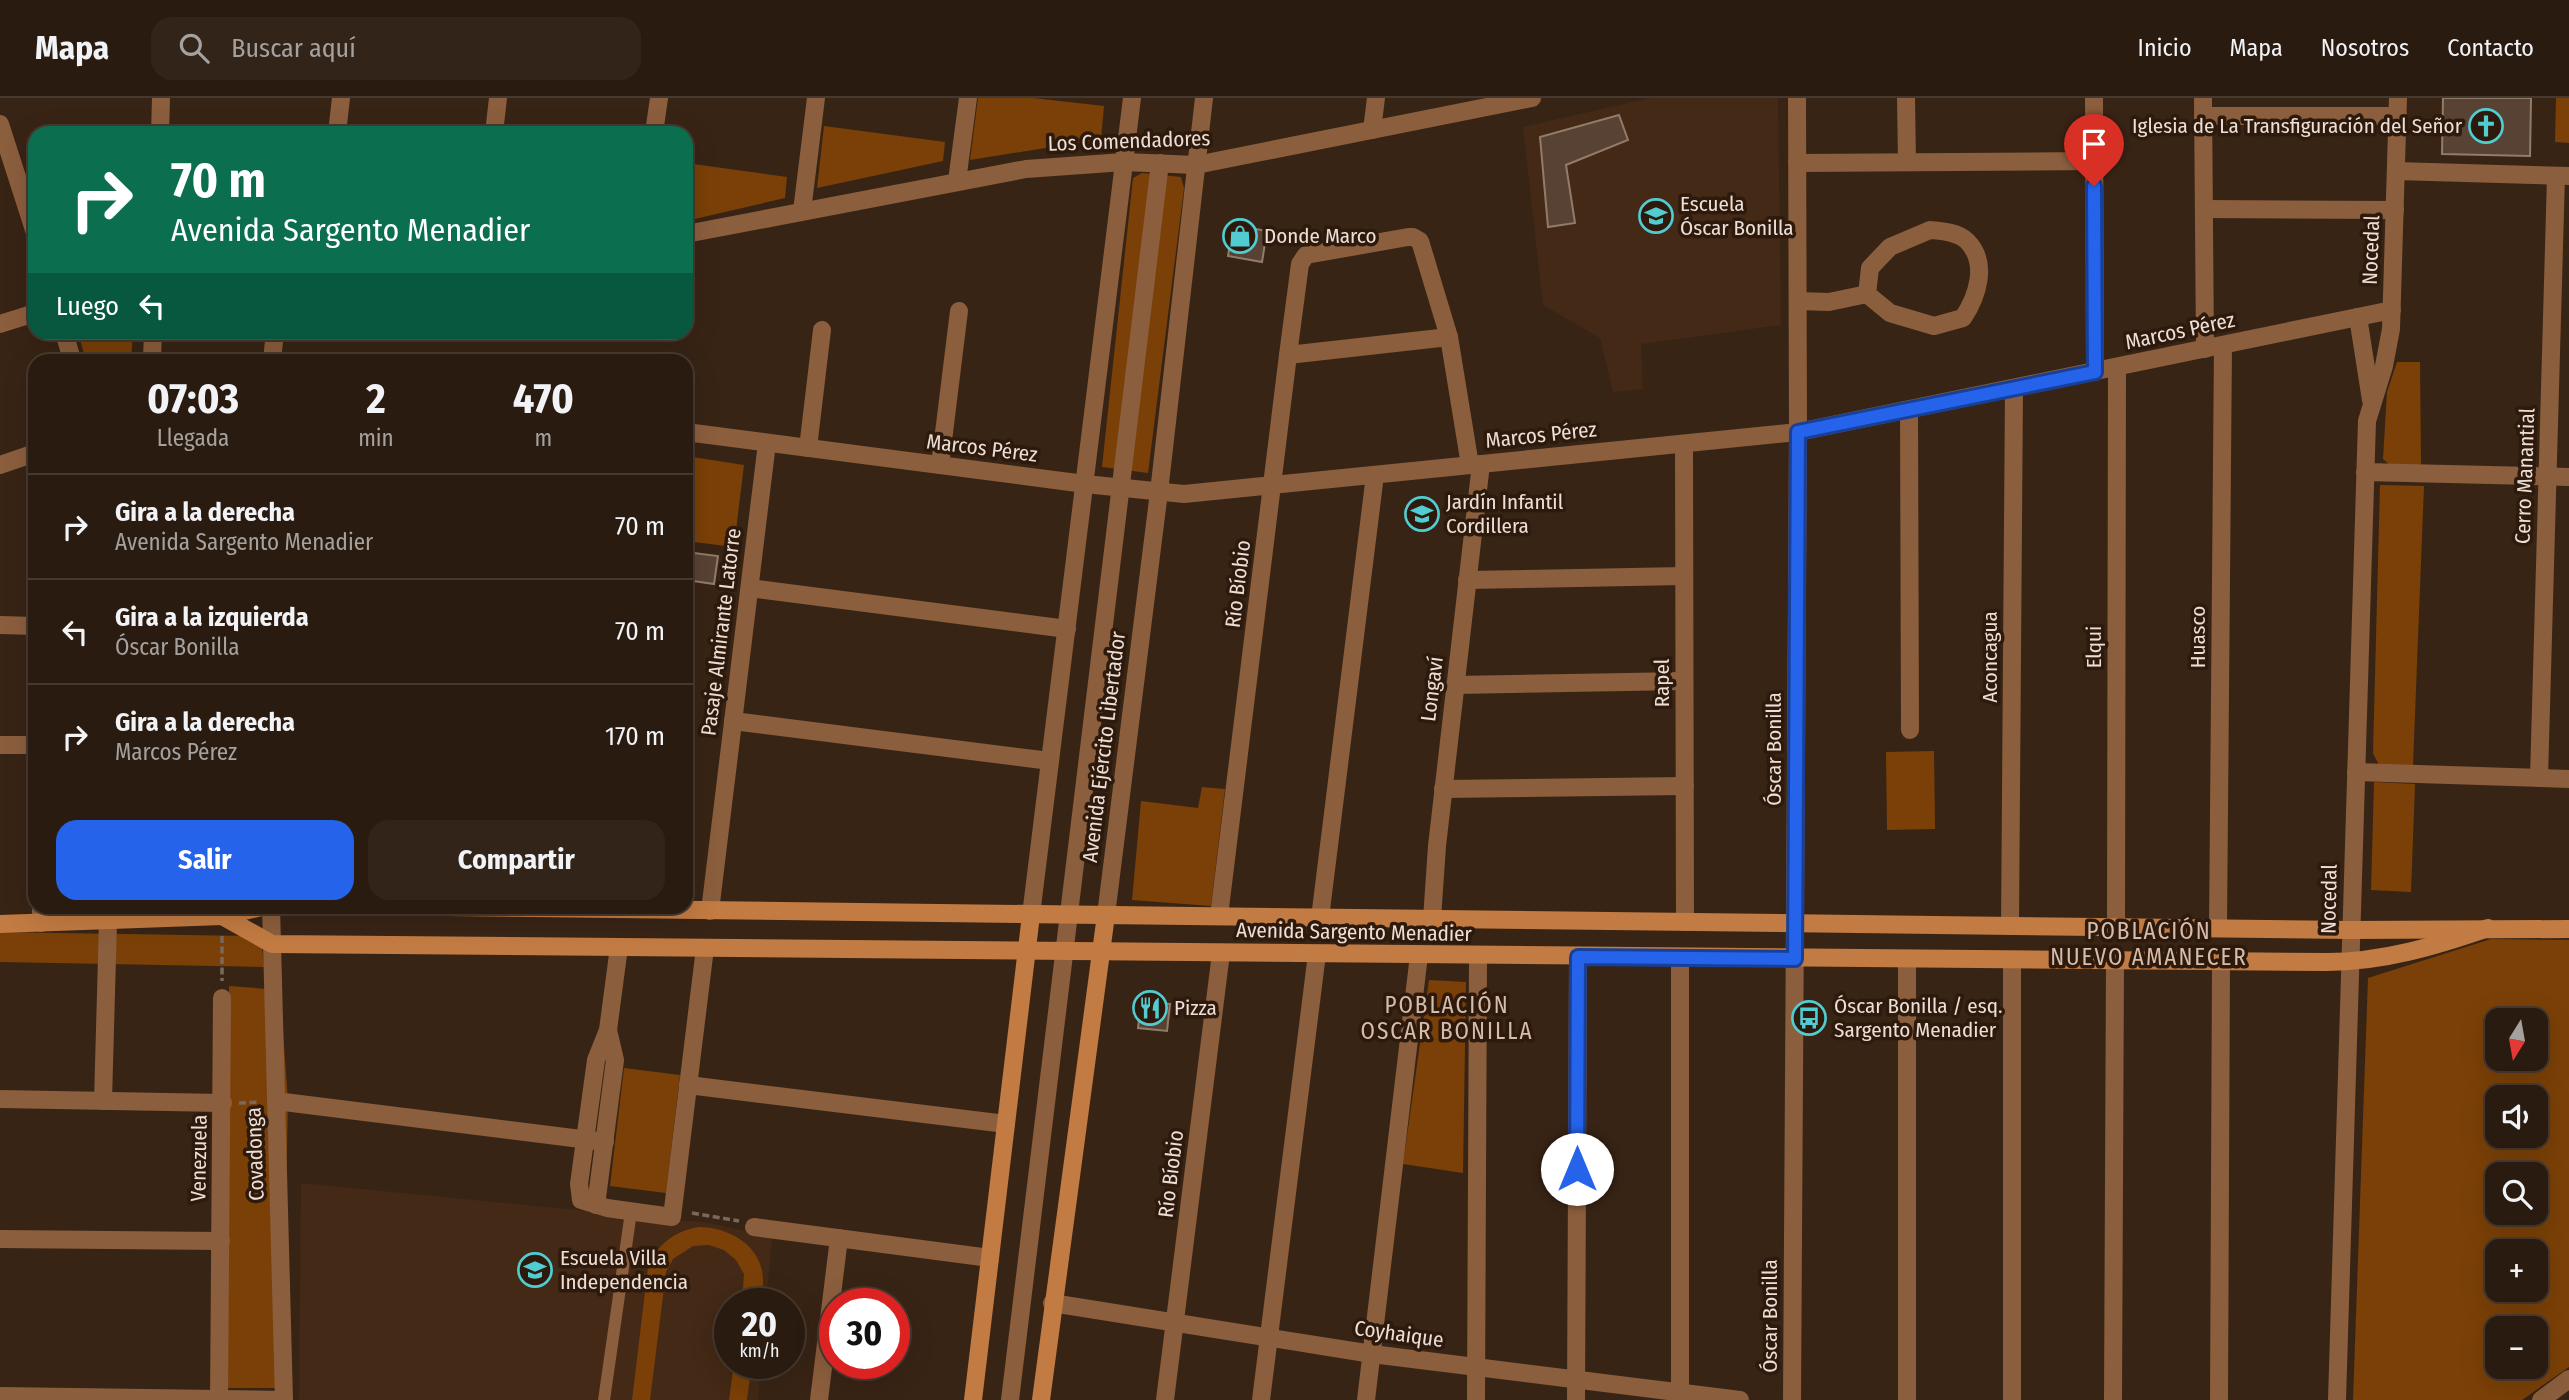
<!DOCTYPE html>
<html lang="es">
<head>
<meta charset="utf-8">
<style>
  body { margin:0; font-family:"Fira Sans Condensed",sans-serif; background:#322419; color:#f1f3f6; height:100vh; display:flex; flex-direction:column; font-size:26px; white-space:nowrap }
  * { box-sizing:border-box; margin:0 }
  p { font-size:23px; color:#a5a19f }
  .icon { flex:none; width:38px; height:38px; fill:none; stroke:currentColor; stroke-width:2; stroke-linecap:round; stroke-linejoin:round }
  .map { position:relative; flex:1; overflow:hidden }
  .details { position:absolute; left:28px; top:256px; width:665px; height:560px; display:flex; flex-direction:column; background:#2a1b10; border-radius:21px; box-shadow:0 7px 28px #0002,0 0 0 2px #463930 }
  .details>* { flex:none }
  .guide { position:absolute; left:28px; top:28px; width:665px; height:214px; border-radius:21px; box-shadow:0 7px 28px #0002,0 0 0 2px #463930; background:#0b6e4f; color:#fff; overflow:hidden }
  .needle { width:46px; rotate:191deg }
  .controls { position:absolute; left:2485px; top:910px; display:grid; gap:14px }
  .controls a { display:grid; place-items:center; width:63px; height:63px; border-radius:14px; background:#2a1b10; box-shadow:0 7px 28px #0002,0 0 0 2px #463930; font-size:35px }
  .speed { position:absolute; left:714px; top:1190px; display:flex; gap:14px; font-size:35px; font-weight:700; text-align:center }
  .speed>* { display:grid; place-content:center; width:91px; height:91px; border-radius:50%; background:#2a1b10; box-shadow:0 7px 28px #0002,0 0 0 2px #463930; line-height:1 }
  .speed small { font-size:18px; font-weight:400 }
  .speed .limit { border:10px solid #d22; background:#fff; color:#111 }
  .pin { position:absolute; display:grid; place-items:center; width:60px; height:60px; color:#fff; margin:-72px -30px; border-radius:50% 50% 50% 0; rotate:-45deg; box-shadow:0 0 7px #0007 }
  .pin .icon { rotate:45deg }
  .me { position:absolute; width:77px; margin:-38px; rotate:0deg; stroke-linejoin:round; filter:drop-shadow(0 0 5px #0008) }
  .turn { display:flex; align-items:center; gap:24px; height:147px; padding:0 28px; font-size:32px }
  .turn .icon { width:91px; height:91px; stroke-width:2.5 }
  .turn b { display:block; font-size:49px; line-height:60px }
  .then { display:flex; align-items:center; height:66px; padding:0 28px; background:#0003; gap:14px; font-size:26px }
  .eta { display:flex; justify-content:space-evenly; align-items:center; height:119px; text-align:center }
  .eta b { font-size:42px; font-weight:700; line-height:49px }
  .action { display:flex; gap:14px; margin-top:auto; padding:14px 28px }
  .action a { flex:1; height:80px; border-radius:21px; background:#2563eb; color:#fff; font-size:28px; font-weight:700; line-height:80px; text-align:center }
  .action a+a { background:#322419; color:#f1f3f6 }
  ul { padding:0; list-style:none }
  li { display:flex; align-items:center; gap:21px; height:105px; padding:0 28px; border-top:2px solid #463930 }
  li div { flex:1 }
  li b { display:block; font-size:26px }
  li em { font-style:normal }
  header { display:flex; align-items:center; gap:42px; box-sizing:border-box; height:98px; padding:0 35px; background:#2a1b10; border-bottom:2px solid #463930 }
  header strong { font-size:33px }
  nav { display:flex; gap:38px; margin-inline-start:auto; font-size:24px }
  .search { width:490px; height:63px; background:#322419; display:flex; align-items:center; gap:18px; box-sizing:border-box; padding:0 24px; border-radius:21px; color:#a5a19f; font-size:26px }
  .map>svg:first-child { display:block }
  .built { fill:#432916 }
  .green { fill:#7a4007; fill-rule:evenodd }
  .building { fill:#584233; stroke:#937b6a; stroke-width:2 }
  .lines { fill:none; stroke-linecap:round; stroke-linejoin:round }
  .path { stroke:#79685b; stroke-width:3.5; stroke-dasharray:7 3.5; stroke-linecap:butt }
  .service { stroke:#8b5e3d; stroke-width:12 }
  .pedestrian { stroke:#8b5e3d; stroke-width:18 }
  .minor { stroke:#8b5e3d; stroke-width:18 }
  .tertiary { stroke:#8b5e3d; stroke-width:18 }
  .secondary { stroke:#c27b42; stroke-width:18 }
  .route-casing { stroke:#184099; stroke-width:18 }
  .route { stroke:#2563eb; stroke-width:12 }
  .labels { text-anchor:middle; stroke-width:7; stroke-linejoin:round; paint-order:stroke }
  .poi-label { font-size:21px; fill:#eddfd6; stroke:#2d1a0c; text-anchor:start }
  .street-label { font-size:21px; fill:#eddfd6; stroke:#2d1a0c }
  .neighbourhood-label { font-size:23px; letter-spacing:2px; fill:#d6bca9; stroke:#2d1a0c }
</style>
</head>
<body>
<header>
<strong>Mapa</strong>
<div class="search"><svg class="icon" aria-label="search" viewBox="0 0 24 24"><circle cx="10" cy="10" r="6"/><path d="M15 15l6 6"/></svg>Buscar aquí</div>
<nav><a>Inicio</a><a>Mapa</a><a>Nosotros</a><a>Contacto</a></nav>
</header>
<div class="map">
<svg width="2569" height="1302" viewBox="0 0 2569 1302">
  <rect width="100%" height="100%" fill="#382415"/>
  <g class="built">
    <polygon points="1650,0 1778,0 1781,227 1641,246 1643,291 1613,294 1600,240 1543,207 1523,29"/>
    <polygon points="301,1085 710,1125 772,1139 766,1206 730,1206 730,1265 761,1265 758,1302 299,1302"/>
  </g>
  <g class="green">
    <polygon points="978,0 1033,0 1104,8 1101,41 970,62"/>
    <polygon points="2556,0 2569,0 2569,45 2555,44"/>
    <polygon points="824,28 945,44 943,63 817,90"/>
    <polygon points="686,65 787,79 785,100 686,123"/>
    <polygon points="1142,75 1181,79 1184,90 1148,375 1102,369 1133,80"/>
    <polygon points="78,235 133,235 131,262 86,262"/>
    <polygon points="2397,264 2420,264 2421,367 2391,368 2383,361 2387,294"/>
    <polygon points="686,358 744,367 734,449 686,443"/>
    <polygon points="2380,387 2424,388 2413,667 2379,667 2373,655"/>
    <polygon points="1934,653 1935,731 1887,732 1886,654"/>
    <polygon points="2374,684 2415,686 2411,794 2371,792"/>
    <polygon points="1202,689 1225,691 1211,808 1132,802 1141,703 1198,710"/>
    <polygon points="0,834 250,838 262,849 264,869 0,864"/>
    <path d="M 2491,841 L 2569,842 L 2569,1269 L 2522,1302 L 2353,1302 L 2368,880 ZM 2497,922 L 2536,922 L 2536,961 L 2497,961 ZM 2497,999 L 2536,999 L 2536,1038 L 2497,1038 ZM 2497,1076 L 2536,1076 L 2536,1115 L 2497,1115 ZM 2497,1153 L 2536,1153 L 2536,1192 L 2497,1192 ZM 2497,1230 L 2536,1230 L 2536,1269 L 2497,1269 Z"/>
    <polygon points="1429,882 1466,884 1463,1075 1403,1066"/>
    <polygon points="229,888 280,892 288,1003 282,1290 225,1290"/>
    <polygon points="624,970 680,977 666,1095 610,1088"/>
    <path d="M 699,1129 C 730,1129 764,1149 763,1184 C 763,1191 761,1199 760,1206 L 742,1206 L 744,1176 L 736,1162 L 724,1152 L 709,1147 L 693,1148 L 673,1161 L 666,1174 L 650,1302 L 632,1302 L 648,1169 C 658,1146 674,1133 699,1129 Z"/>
    <polygon points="734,1265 752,1265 747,1302 729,1302"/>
  </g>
  <g class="building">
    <polygon points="2443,0 2531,0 2530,58 2442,56"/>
    <polygon points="1619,17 1628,42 1566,67 1575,125 1548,129 1540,39"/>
    <polygon points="1233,127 1267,133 1262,164 1228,158"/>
    <polygon points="686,454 718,458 714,486 686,482"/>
    <polygon points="1141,904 1170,906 1167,933 1138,930"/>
  </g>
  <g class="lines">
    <g class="path">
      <polyline points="222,838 222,883"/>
      <polyline points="239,1005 259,1004"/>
      <polyline points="692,1115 739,1123"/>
    </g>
    <polyline class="service" points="604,1302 631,1114"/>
    <polyline class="pedestrian" points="1010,1302 1160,65"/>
    <g class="minor">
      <polyline points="1906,0 1907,64"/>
      <polyline points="2094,0 2095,274"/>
      <polyline points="2203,0 2205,251"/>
      <polyline points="2203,18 2398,18"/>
      <polyline points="0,26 35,135"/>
      <polyline points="1372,32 1376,0"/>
      <polyline points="160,35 161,0"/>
      <polyline points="337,35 341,0"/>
      <polyline points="494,35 498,0"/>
      <polyline points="654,35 659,0"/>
      <polyline points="1797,65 2094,63"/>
      <polyline points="2396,73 2569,78"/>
      <polyline points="957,83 968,0"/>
      <polyline points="2204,111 2395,112"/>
      <polyline points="802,113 816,0"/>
      <path d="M 1930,132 C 1942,133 1958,134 1967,143 C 1989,165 1977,199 1963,220 L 1934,228 L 1890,215 L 1867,196 L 1870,170 L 1890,149 Z"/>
      <polyline points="686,136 1026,71 1124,64 1196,67 1532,0"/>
      <polyline points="1798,203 1829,204 1867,196"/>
      <polyline points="2358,219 2371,302"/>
      <polyline points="0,226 35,215"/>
      <polyline points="64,234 72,262"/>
      <polyline points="1288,257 1449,239"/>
      <polyline points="152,262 153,234"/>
      <polyline points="272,262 275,234"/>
      <polyline points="1909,312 1910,632"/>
      <polyline points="686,334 1085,386 1184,396 1798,334 2392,212"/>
      <polyline points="1684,346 1685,824"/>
      <polyline points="808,350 822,232"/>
      <polyline points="0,367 35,355"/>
      <polyline points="940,367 959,213"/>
      <polyline points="2365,374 2569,379"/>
      <polyline points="1467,482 1684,478"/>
      <polyline points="750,490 1067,531"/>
      <polyline points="0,527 35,528"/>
      <polyline points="1455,587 1684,583"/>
      <polyline points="733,623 1050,663"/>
      <polyline points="0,647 35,647"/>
      <polyline points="2356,674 2569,681"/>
      <polyline points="2539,680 2556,78"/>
      <polyline points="1443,691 1685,688"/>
      <polyline points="710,813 767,345"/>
      <polyline points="1219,818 1288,257 1300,166 1306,157 1408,139 1413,139 1420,143 1449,239 1470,367"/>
      <polyline points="1320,820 1375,377"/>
      <polyline points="1432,821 1437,748 1481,366"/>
      <polyline points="41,825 41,808"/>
      <polyline points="2010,828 2014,290"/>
      <polyline points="2116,829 2117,269"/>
      <polyline points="2218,830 2223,247"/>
      <polyline points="619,849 608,932 596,962 579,1086 581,1102 607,1110 672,1119 705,850"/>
      <polyline points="1680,860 1680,1302"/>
      <polyline points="1907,861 1907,1302"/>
      <polyline points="2012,862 2012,1302"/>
      <polyline points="688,987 1006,1026"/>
      <polyline points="0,1001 223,1005"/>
      <polyline points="103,1003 108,823"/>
      <polyline points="276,1003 605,1044"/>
      <polyline points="596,1107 615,962 608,932"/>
      <polyline points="754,1129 990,1160"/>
      <polyline points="0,1141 221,1143"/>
      <polyline points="1052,1205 1372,1256 1740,1302"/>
      <polyline points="0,1298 284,1302 271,808"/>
      <polyline points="219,1302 222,900"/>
      <polyline points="819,1302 839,1140"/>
      <polyline points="1165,1302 1221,855"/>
      <polyline points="1261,1302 1317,856"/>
      <polyline points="1366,1302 1419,857"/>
      <polyline points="1476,1302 1478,858"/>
      <polyline points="1576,1302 1578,859"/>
      <polyline points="2113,1302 2115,863"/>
      <polyline points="2219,1302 2221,863"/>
      <polyline points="2541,1302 2569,1281"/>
    </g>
    <g class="tertiary">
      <polyline points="1031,817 1132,0"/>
      <polyline points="1106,817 1159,394 1204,0"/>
      <polyline points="1792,1302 1798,334 1797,0"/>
      <polyline points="2337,1302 2367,323 2384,268 2391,231 2398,0"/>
    </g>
    <g class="secondary">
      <polyline points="364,808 2351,832 2569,831"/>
      <path d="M 222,818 L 272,846 L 2327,864 C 2382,864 2436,848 2488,830"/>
      <polyline points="0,826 222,818 266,808"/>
      <polyline points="973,1302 1031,817"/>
      <polyline points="1041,1302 1106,817"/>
    </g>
  </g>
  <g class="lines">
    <g class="route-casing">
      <polyline id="route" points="1577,1071 1578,859 1795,861 1798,334 2095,274 2094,88"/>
    </g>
    <use href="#route" class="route"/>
  </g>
  <defs>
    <g id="church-ring" transform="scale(1.75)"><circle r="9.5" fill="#2d1a0c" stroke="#51ccd1" stroke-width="1.5"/><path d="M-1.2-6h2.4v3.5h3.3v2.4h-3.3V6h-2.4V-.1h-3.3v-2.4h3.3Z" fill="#51ccd1"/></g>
    <g id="school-ring" transform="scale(1.75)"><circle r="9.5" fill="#2d1a0c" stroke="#51ccd1" stroke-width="1.5"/><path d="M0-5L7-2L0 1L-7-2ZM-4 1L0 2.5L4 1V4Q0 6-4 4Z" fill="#51ccd1"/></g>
    <g id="shop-ring" transform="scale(1.75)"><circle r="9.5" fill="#2d1a0c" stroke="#51ccd1" stroke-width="1.5"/><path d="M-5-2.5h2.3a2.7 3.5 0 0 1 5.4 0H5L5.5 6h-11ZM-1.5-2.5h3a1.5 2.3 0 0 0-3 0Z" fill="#51ccd1"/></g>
    <g id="restaurant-ring" transform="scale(1.75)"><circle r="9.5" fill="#2d1a0c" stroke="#51ccd1" stroke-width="1.5"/><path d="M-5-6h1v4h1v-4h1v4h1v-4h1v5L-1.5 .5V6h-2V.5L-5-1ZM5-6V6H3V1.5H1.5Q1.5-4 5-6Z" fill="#51ccd1"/></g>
    <g id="bus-ring" transform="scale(1.75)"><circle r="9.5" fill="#2d1a0c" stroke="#51ccd1" stroke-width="1.5"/><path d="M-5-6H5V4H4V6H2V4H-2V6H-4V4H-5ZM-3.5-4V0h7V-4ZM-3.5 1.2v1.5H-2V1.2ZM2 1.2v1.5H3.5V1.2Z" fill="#51ccd1"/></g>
  </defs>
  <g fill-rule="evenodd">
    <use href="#church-ring" x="2486" y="28"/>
    <use href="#school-ring" x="1656" y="118"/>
    <use href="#shop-ring" x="1240" y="138"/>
    <use href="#school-ring" x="1422" y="416"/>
    <use href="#restaurant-ring" x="1150" y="910"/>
    <use href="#bus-ring" x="1809" y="920"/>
    <use href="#school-ring" x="535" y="1172"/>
  </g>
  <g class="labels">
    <g class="poi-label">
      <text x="2462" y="35" text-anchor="end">Iglesia de La Transfiguración del Señor</text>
      <text x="1680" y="113">Escuela<tspan x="1680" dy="24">Óscar Bonilla</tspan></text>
      <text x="1264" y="145">Donde Marco</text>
      <text x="1446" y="411">Jardín Infantil<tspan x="1446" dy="24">Cordillera</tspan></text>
      <text x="1834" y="915">Óscar Bonilla / esq.<tspan x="1834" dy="24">Sargento Menadier</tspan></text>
      <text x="1174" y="917">Pizza</text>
      <text x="560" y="1167">Escuela Villa<tspan x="560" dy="24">Independencia</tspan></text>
    </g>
    <g class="street-label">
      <text transform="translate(1129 43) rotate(-2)" y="7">Los Comendadores</text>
      <text transform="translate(2371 152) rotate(-88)" y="7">Nocedal</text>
      <text transform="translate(2180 233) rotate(-12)" y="7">Marcos Pérez</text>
      <text transform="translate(1541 337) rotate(-6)" y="7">Marcos Pérez</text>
      <text transform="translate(982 350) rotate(7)" y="7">Marcos Pérez</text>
      <text transform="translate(2525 378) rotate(-88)" y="7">Cerro Manantial</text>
      <text transform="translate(1238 486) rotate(-83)" y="7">Río Bíobio</text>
      <text transform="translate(721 534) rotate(-83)" y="7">Pasaje Almirante Latorre</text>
      <text transform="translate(2198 539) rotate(-90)" y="7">Huasco</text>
      <text transform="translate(2094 549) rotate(-90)" y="7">Elqui</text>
      <text transform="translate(1990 559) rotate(-90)" y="7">Aconcagua</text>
      <text transform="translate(1662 585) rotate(-90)" y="7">Rapel</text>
      <text transform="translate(1432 591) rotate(-83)" y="7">Longaví</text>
      <text transform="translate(1104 649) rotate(-83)" y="7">Avenida Ejército Libertador</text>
      <text transform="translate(1774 651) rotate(-90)" y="7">Óscar Bonilla</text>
      <text transform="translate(2329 801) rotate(-89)" y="7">Nocedal</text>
      <text transform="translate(1354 834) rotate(1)" y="7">Avenida Sargento Menadier</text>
      <text transform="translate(255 1056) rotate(-92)" y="7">Covadonga</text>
      <text transform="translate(199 1060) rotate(-89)" y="7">Venezuela</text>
      <text transform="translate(1171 1076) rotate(-83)" y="7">Río Bíobio</text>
      <text transform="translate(1770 1218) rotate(-90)" y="7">Óscar Bonilla</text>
      <text transform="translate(1399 1236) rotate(8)" y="7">Coyhaique</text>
    </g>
    <g class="neighbourhood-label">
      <text x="2149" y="841">POBLACIÓN<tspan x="2149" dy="26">NUEVO AMANECER</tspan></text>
      <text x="1447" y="915">POBLACIÓN<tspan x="1447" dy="26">OSCAR BONILLA</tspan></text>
    </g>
  </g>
</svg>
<div class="controls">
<a><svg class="needle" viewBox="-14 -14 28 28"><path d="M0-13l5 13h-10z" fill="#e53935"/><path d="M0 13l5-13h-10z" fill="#a5a19f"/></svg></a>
<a><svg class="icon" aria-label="sound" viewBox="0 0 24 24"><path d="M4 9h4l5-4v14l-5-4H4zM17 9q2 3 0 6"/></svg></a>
<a><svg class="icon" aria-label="search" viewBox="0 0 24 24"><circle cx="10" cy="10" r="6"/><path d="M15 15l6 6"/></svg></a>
<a>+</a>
<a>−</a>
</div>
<div class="speed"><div>20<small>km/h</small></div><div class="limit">30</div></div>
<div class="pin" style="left:2094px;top:88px;background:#d93025"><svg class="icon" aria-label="arrive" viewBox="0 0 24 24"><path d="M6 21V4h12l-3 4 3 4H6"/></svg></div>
<svg class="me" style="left:1577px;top:1071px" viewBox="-20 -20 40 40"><circle r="19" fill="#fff"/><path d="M0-13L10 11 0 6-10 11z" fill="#2563eb"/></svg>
<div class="guide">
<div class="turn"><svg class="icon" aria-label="right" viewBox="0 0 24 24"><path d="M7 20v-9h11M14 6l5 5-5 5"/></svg><div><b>70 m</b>Avenida Sargento Menadier</div></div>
<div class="then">Luego<svg class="icon" aria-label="left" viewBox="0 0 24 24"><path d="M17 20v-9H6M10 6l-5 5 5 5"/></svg></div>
</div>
<section class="details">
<div class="eta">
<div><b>07:03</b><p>Llegada</p></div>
<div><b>2</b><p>min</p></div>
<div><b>470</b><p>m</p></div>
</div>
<ul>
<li><svg class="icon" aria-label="right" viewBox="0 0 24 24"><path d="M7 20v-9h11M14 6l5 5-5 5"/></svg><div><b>Gira a la derecha</b><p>Avenida Sargento Menadier</p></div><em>70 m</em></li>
<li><svg class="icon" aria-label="left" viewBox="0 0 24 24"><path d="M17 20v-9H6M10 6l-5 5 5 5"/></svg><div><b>Gira a la izquierda</b><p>Óscar Bonilla</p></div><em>70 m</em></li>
<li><svg class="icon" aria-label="right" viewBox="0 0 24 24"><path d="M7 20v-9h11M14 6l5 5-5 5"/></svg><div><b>Gira a la derecha</b><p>Marcos Pérez</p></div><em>170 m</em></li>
</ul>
<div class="action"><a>Salir</a><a>Compartir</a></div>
</section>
</div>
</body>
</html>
